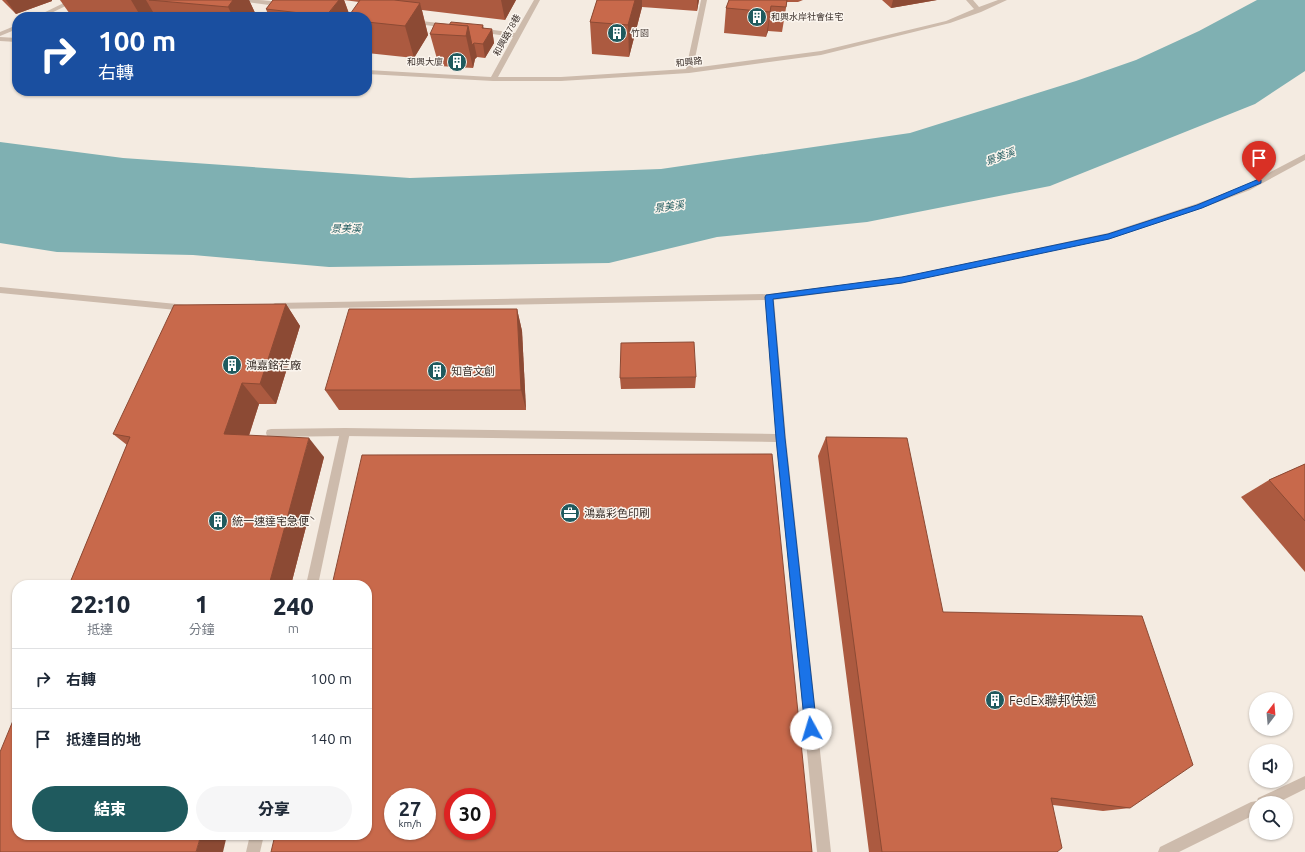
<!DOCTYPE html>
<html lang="zh-TW">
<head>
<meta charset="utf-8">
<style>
  body { margin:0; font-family:Ubuntu,"Noto Sans TC",sans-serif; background:#f6f6f7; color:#1f2937; height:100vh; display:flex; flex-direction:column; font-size:15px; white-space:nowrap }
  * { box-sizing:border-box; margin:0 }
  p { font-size:13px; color:#747a83 }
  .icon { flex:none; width:22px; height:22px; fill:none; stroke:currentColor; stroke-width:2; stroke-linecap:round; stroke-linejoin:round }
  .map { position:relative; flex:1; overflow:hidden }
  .side { position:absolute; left:12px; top:580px; width:360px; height:260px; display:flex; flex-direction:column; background:#fff; border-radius:16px; box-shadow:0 1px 3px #0004 }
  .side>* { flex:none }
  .hud { position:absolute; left:12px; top:12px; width:360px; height:84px; border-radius:16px; box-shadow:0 1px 3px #0004; background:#1a4fa0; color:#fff; overflow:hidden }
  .needle { width:26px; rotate:16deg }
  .buttons { position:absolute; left:1249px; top:692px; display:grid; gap:8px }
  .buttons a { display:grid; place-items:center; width:44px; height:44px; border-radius:50%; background:#fff; box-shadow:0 1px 3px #0004; font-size:20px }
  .speed { position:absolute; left:384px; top:788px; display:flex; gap:8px; font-size:20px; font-weight:700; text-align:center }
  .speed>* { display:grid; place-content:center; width:52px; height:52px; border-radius:50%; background:#fff; box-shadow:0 1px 3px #0004; line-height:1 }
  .speed small { font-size:10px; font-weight:400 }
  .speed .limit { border:6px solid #d22; background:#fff; color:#111 }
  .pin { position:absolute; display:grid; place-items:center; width:34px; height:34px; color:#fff; margin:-41px -17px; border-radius:50% 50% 50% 0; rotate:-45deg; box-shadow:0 0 4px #0007 }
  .pin .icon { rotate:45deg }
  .me { position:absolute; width:44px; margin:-22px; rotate:354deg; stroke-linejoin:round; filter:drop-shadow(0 0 3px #0008) }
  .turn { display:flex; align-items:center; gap:14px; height:84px; padding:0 20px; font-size:18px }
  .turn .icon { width:52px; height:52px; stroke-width:2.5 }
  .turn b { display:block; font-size:28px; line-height:34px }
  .eta { display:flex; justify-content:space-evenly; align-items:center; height:68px; text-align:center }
  .eta b { font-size:24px; font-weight:800; line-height:28px }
  .cta { display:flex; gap:8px; margin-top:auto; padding:8px 20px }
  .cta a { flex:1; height:46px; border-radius:24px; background:#1f5a5e; color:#fff; font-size:16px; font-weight:800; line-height:46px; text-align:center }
  .cta a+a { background:#f6f6f7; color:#1f2937 }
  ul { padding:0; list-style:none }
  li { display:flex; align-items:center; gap:12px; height:60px; padding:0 20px; border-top:1px solid #e0e1e3 }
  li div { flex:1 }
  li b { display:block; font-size:15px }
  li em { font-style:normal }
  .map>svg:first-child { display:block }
  .water { fill:#7fb0b2 }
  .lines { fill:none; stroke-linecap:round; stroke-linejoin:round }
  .service { fill:#cdbbac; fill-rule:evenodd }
  .minor { fill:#cdbbac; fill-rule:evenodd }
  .wall { fill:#ac5a40; fill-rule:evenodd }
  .shaded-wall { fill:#8c4a34 }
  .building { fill:#c8694b; stroke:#8c4a34; fill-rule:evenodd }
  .route { fill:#1a73e8; stroke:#114b97 }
  .labels { text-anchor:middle; stroke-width:3; stroke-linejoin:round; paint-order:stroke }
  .far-poi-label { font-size:9px; fill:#3b302b; stroke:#fbf5ee; text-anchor:start }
  .far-street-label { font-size:9px; fill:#3b302b; stroke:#fbf5ee }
  .far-water-label { font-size:10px; font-style:italic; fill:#1f5a5e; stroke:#fbf5ee }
  .poi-label { font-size:11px; fill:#3b302b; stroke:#fbf5ee; text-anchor:start }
  .near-poi-label { font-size:13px; fill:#3b302b; stroke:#fbf5ee; text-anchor:start }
</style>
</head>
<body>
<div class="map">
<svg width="1305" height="852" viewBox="0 0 1305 852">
  <rect width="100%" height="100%" fill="#f4ebe1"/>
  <polygon class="water" points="1257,0 1305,0 1305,71 1255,104 1050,186 867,222 717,237 609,263 329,267 193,255 57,252 0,243 0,142 123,158 410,178 661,169 910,133 1076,81 1136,60 1199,31"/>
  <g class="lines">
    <g class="service">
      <polygon points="345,428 349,429 350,432 318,585 306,585 340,432 341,429"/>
      <polygon points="250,835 264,835 260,852 246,852"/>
    </g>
    <g class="minor">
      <polygon points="70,0 78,0 43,17 35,17"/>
      <path d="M 244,0 C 255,0 278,0 287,5 L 284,7 L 247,2 Z"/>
      <polygon points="534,0 540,0 498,77 561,77 686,69 701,0 707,0 693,68 821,51 946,21 974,9 966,0 973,0 979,7 998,0 1007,0 981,12 950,23 821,55 689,73 561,81 493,81 367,74 367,70 491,77 513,37 479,32 476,30 479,28 515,33"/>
      <polygon points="413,20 447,24 450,26 447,28 411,23 411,21"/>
      <polygon points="17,25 17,29 0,36 0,32"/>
      <polygon points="0,37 17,38 17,42 0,41"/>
      <polygon points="1305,154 1305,160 1250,190 1202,208 1109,239 902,283 774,300 786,438 831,852 817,852 776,442 345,436 271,437 267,436 266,433 267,430 271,429 345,428 776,434 765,300 275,309 270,306 275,303 769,294 902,277 1108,233 1196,204 1244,186"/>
      <polygon points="0,287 187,305 192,308 187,311 0,293"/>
      <polygon points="1305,776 1305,789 1277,803 1256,803 1256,814 1179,852 1158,852 1160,847 1251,802 1257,801 1258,798"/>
    </g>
  </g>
  <g class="wall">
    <polygon points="2,0 52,0 52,1 16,14"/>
    <polygon points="60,0 249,0 257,17 72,17"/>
    <path d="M 273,0 L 516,0 L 505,20 L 422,10 L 428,35 L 414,58 L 367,53 L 367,17 L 269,17 L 266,9 ZM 344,0 L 359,2 L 350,16 Z"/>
    <polygon points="597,0 699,0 697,11 642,7 629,57 592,54 590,22"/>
    <polygon points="729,0 803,0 798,2 787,2 782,32 768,31 766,37 724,33 726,8"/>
    <polygon points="882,0 937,0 891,8"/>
    <polygon points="449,25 492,29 494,43 485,58 477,57 475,59 473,68 439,66 430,34"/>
    <polygon points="286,304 300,326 276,404 259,404 249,436 324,457 291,585 69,585 127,445 113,434"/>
    <polygon points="517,309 522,331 526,410 339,410 325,390"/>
    <polygon points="696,377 695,388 621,389 620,378"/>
    <polygon points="826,437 943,612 1130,808 1103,811 1053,805 1057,852 869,852 818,456"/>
    <polygon points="1305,464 1305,572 1241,497 1269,480"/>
  </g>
  <g class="shaded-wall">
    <polygon points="6,0 52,0 52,1 16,14"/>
    <polygon points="131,0 146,0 156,17 141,17"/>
    <polygon points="233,0 249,0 257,17 233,17 228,7"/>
    <polygon points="339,0 344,0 350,17 326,17"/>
    <polygon points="501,0 516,0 505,20"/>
    <polygon points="635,0 642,0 642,7 629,57 628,25"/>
    <polygon points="697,0 699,0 697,11"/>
    <polygon points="893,0 937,0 891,8"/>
    <polygon points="420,3 428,35 414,58 405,26"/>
    <polygon points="771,6 768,31 766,37 770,12"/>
    <polygon points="483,25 486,39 492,29 494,43 485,58 483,44 482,28"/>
    <polygon points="468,26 474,43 477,57 475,59 473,68 466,36"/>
    <polygon points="286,304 300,326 276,404 260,384"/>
    <polygon points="517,309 522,331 526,410 521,390"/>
    <polygon points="242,383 259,404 243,453 224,434"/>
    <polygon points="309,438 324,457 291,585 269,585"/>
    <polygon points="201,835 227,835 223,852 196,852"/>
  </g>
  <g class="building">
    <polygon points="149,0 233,0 228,7"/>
    <polygon points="273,0 339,0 326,16 266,9"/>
    <polygon points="360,0 394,0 420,3 405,26 367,22 367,17 348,17"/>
    <polygon points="597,0 635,0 628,25 590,22"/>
    <polygon points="729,0 787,0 786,7 771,6 770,12 726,8"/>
    <polygon points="451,22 483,25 482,28 492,29 483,44 474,43 472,45 468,26 449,25"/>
    <polygon points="435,23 468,26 466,36 430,34"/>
    <polygon points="286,304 260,384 242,383 224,434 309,438 269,585 69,585 130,437 113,434 174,305"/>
    <polygon points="349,309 517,309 521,390 325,390"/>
    <polygon points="694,342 696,377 620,378 621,343"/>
    <polygon points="826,437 907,438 943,612 1142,616 1193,765 1130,808 1051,798 1062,848 1057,852 882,852"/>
    <path d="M 772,454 L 812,852 L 271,852 L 275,835 L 367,835 L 367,585 L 332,585 L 362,455 ZM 393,797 L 427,797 L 427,831 L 393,831 ZM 453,797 L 487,797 L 487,831 L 453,831 Z"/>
    <polygon points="1305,464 1305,521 1269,480"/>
    <polygon points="17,711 17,835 201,835 196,852 0,852 0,752"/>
  </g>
  <polygon class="route" points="1259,179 1261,180 1261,183 1202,208 1109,239 902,283 773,299 785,438 817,729 815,733 811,735 807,733 805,729 776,438 765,297 766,295 902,277 1108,234 1197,205"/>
  <defs>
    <g id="building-disc" transform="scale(1)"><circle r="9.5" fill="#1f5a5e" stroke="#fbf5ee"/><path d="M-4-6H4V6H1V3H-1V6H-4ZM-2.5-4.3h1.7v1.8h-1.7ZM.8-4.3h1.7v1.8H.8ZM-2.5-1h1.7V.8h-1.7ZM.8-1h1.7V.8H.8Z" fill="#fff"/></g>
    <g id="office-disc" transform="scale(1)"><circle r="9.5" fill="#1f5a5e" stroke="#fbf5ee"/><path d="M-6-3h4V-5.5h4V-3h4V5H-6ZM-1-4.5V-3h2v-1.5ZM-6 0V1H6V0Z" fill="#fff"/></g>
  </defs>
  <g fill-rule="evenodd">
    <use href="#building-disc" x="757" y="17"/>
    <use href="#building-disc" x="617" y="33"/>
    <use href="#building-disc" x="457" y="62"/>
    <use href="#building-disc" x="232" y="365"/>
    <use href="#building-disc" x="437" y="371"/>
    <use href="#office-disc" x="570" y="513"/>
    <use href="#building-disc" x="218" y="521"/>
    <use href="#building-disc" x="995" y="700"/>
  </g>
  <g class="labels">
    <g class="far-poi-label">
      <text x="771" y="20">和興水岸社會住宅</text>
      <text x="631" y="36">竹園</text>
      <text x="443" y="65" text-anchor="end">和興大廈</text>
    </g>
    <g class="far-street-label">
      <text transform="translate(507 35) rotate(-61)" y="3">和興路78巷</text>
      <text transform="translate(689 62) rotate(-6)" y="3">和興路</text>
    </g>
    <g class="far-water-label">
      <text transform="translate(1000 156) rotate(-20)" y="4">景美溪</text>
      <text transform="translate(669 206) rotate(-8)" y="4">景美溪</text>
      <text x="346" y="232">景美溪</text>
    </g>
    <g class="poi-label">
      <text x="246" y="369">鴻嘉銘芢廠</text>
      <text x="451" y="375">知音文創</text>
      <text x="584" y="517">鴻嘉彩色印刷</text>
      <text x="232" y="525">統一速達宅急便ˋ</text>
    </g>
    <g class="near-poi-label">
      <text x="1009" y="705">FedEx聯邦快遞</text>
    </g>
  </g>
</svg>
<div class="buttons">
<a><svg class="needle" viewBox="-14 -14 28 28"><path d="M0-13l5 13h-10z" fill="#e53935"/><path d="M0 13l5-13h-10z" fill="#747a83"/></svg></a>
<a><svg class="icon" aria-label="sound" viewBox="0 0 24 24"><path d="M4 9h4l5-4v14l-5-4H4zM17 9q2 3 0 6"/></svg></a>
<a><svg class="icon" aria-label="search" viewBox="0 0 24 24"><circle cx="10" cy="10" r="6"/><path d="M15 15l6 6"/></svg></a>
</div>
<div class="speed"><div>27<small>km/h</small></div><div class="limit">30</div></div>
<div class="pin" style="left:1259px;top:182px;background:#d93025"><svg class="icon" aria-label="arrive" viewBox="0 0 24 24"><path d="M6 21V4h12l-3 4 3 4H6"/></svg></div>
<svg class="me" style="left:811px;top:729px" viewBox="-20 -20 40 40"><circle r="19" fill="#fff"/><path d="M0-13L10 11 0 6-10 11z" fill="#1a73e8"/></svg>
<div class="hud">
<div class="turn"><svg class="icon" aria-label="right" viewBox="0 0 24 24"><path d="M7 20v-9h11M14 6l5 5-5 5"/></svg><div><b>100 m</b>右轉</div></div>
</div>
<section class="side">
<div class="eta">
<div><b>22:10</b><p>抵達</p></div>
<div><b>1</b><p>分鐘</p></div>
<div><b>240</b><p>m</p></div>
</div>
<ul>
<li><svg class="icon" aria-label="right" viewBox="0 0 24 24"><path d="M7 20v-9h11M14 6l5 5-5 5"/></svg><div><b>右轉</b></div><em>100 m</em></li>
<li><svg class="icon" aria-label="arrive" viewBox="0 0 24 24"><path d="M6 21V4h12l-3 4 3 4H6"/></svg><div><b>抵達目的地</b></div><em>140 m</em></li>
</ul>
<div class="cta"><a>結束</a><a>分享</a></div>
</section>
</div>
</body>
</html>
